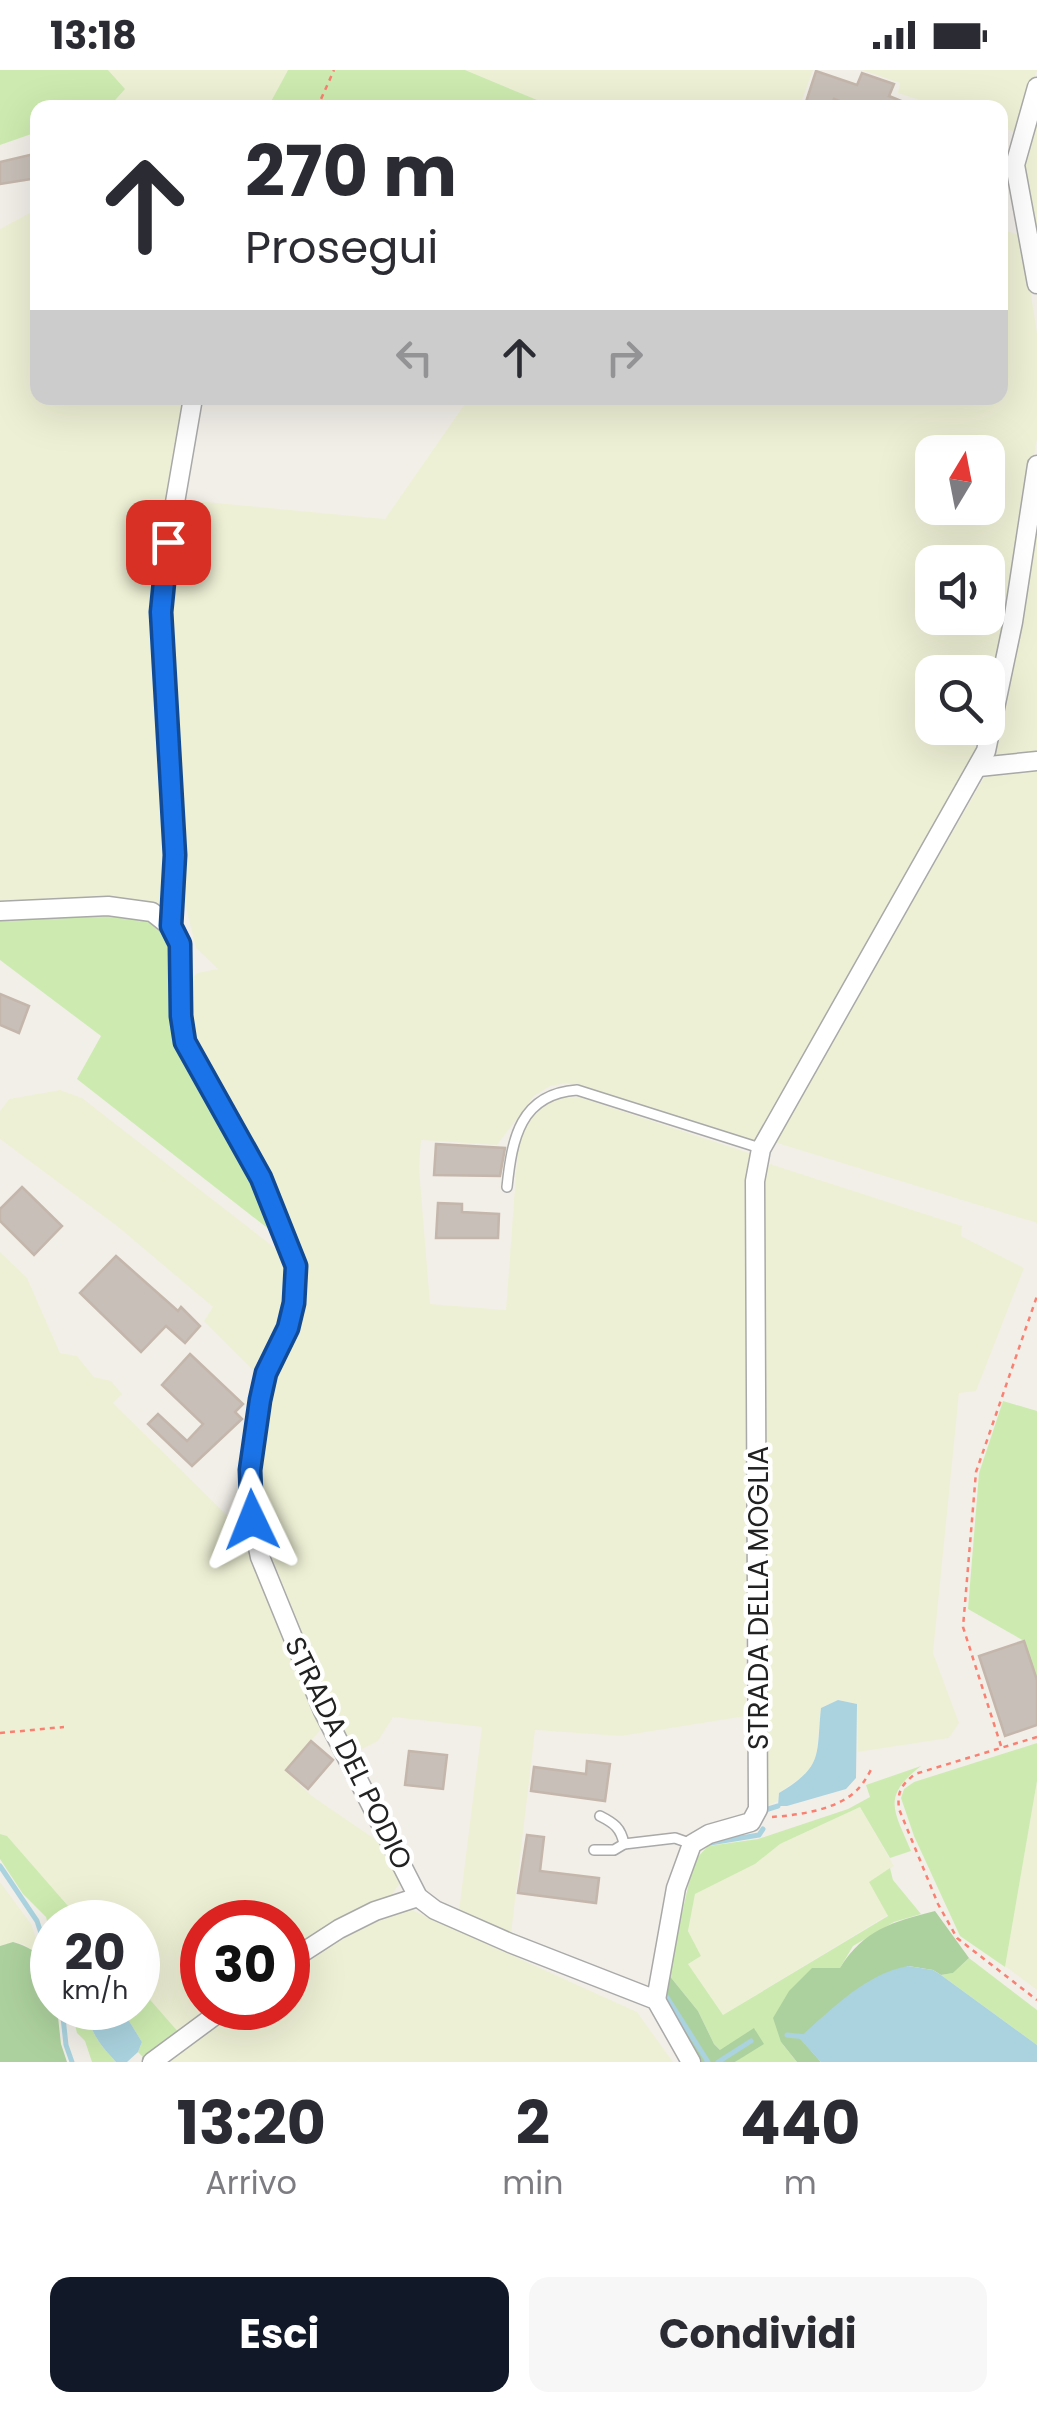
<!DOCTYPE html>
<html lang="it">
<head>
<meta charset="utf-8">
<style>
  body { margin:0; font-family:Poppins,sans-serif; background:#f7f7f7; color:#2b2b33; height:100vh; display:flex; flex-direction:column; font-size:38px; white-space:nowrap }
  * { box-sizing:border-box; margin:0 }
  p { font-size:32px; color:#7c7c81 }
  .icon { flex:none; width:55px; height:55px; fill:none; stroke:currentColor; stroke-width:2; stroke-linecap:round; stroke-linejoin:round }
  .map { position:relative; height:1992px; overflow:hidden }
  .details { display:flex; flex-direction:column; background:#fff; flex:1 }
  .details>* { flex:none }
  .guide { position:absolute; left:30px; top:30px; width:978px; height:305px; border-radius:20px; box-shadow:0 10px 40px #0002; background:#fff; color:#2b2b33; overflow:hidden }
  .needle { width:65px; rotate:10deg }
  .tools { position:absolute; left:915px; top:365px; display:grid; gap:20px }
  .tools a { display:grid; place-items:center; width:90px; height:90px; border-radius:20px; background:#fff; box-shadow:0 10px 40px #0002; font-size:50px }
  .speed { position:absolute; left:30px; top:1830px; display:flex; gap:20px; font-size:50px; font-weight:700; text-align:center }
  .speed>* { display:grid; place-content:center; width:130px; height:130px; border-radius:50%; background:#fff; box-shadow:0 10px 40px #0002; line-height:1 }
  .speed small { font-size:25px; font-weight:400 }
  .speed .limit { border:15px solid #d22; background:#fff; color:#111 }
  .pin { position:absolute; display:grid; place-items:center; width:85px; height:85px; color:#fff; margin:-42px; border-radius:20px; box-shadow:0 5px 15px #0006 }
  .me { position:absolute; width:110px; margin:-55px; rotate:358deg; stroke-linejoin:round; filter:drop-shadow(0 0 8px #0008) }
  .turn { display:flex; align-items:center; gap:35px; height:210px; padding:0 50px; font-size:45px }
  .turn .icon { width:130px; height:130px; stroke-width:2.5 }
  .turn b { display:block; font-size:70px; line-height:85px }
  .lanes { display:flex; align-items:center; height:95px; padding:0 50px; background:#0003; justify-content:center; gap:50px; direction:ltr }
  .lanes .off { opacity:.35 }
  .eta { display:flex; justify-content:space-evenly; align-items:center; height:170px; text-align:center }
  .eta b { font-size:60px; font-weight:700; line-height:70px }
  .button { display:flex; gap:20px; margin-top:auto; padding:20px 50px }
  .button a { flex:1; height:115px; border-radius:20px; background:#111827; color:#fff; font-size:40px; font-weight:700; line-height:115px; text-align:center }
  .button a+a { background:#f7f7f7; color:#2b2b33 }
  .status { display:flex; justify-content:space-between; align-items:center; height:70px; padding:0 50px; background:#fff; direction:ltr }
  .status svg { height:28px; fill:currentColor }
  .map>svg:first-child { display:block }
  .farmland { fill:#eef0d5; fill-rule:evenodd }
  .grass { fill:#cdebb0 }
  .forest { fill:#add19e }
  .water { fill:#aad3df }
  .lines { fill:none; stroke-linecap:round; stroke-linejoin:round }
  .stream { stroke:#aad3df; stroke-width:5 }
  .building { fill:#c7bfb8; stroke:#c4b6ab; stroke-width:2.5 }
  .service-casing { stroke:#a9a9a9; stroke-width:12 }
  .minor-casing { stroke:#a9a9a9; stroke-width:21 }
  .path { stroke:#fa8072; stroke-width:2.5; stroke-dasharray:5 5; stroke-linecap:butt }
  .service { stroke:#fff; stroke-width:9 }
  .minor { stroke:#fff; stroke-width:18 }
  .route-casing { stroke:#114b97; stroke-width:25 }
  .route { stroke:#1a73e8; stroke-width:18 }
  .labels { text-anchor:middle; stroke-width:9; stroke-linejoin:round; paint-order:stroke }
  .street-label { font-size:28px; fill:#222; stroke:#fff }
</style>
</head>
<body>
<div class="status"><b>13:18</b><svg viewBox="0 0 49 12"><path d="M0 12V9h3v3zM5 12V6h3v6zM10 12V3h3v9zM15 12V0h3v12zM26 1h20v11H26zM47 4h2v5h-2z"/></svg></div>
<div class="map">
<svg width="1037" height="1992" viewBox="0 0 1037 1992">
  <rect width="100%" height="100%" fill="#f2efe9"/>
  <g class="farmland">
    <polygon points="108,0 288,0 268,38 109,37 125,19"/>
    <polygon points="465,0 813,0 799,38 554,37"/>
    <polygon points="862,0 1037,0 1015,62 1000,57 1000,38 941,37 898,23 900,13"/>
    <polygon points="1037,45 1037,168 1023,96"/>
    <polygon points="37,139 38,328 189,328 169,435 169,826 161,836 120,831 0,834 0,159"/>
    <path d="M 1000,159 L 1022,166 L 1037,263 L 1037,369 L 988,642 L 988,602 L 932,602 L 932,658 L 985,658 L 972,697 L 758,1073 L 567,1013 L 550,1016 L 534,1026 L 497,1075 L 421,1070 L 419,1098 L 430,1234 L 506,1240 L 519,1063 L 544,1035 L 559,1028 L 579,1027 L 752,1084 L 749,1108 L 746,1646 L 621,1666 L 535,1660 L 511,1864 L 459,1841 L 482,1657 L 393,1647 L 378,1671 L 356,1682 L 329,1633 L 261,1459 L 259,1406 L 264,1352 L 276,1304 L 306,1229 L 306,1203 L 299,1175 L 269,1104 L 202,989 L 189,958 L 187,913 L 197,903 L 218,899 L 196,878 L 184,829 L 169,547 L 172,507 L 185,430 L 385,449 L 469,328 L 1000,328 ZM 932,382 L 988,382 L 988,438 L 932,438 ZM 932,492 L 988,492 L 988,548 L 932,548 Z"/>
    <polygon points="1037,444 1037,687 994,688 1018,560"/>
    <polygon points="1037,700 1037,1153 774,1072 986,704"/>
    <polygon points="60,1020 82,1028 289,1189 289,1234 261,1308 204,1251 213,1237 117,1156 0,1069 0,1041 9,1029"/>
    <polygon points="770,1094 962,1156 961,1166 1024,1198 976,1321 959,1323 933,1583 959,1653 949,1668 858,1682 857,1634 838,1630 821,1638 816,1691 810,1701 779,1723 778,1731 765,1737 764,1106"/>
    <polygon points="0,1182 27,1208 60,1283 77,1286 94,1307 111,1311 122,1324 113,1333 247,1465 325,1655 285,1700 312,1726 382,1774 401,1811 388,1831 288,1886 288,1852 202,1852 202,1938 214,1938 180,1964 138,1916 138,1852 82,1852 7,1766 0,1764"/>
    <polygon points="1037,1711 1037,1920 1005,1896"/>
    <polygon points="860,1737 894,1796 870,1812 888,1845 723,1945 688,1894 701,1886 688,1861 695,1824 755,1794 780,1774"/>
    <polygon points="0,1812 31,1854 42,1886 37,1887 25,1875 14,1872 0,1876"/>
    <polygon points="412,1840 637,1942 673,1992 160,1992 233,1938 288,1938 288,1899 345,1864 387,1843"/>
  </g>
  <g class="grass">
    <polygon points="0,0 108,0 125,19 109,37 38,38 37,62 0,75"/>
    <polygon points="288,0 465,0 554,37 268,37"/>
    <polygon points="133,843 161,853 171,866 174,886 173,935 259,1110 275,1164 77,1009 101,966 0,890 0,847"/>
    <polygon points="1003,1331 1037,1341 1037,1610 1024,1571 968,1539 979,1403"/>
    <polygon points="1037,1673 1037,1711 1005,1897 960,1866 914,1766 901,1728 904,1719 914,1712"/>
    <path d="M 921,1696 C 881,1727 894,1740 911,1781 L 890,1788 L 860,1737 L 780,1774 L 755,1794 L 695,1824 L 688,1861 L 701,1886 L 688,1894 L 723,1945 L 888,1846 L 869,1812 L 890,1798 L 893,1810 L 921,1844 L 894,1852 L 853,1876 L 840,1898 L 781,1972 L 797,1992 L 735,1992 L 760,1974 L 755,1959 L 721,1981 L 714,1974 L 698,1941 L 668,1904 L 694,1791 L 708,1776 L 758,1769 L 848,1739 L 870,1727 L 866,1715 Z"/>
    <polygon points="0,1764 7,1766 82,1852 52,1852 52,1870 46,1847 23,1824 0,1789"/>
    <polygon points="969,1888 1037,1940 1037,1975 941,1905 953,1903"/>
    <polygon points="138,1916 180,1964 145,1989 138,1982 142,1972 121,1938 138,1938"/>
    <path d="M 71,1938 L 89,1938 C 86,1959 102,1977 116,1992 L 92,1992 L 85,1971 L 77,1963 Z"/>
  </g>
  <g class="forest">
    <path d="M 935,1841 L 969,1888 L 953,1903 L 941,1905 L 933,1900 L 908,1896 L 800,1968 L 821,1992 L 797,1992 L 781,1972 L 773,1948 L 789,1921 L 812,1898 L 840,1898 C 864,1859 893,1852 935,1841 Z"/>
    <path d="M 13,1872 C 26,1875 38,1884 50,1890 L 52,1938 L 57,1938 L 61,1974 L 67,1992 L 0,1992 L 0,1876 Z"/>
    <polygon points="668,1904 698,1941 714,1974 720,1980 754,1958 764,1974 735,1992 696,1992 663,1933"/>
  </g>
  <g class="water">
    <path d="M 838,1630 L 857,1634 L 856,1708 L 846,1719 L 787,1736 L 778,1736 L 779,1723 C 824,1696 816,1686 821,1638 Z"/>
    <path d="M 908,1896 L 933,1900 L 941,1905 L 1037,1975 L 1037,1992 L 821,1992 L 799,1968 C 831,1940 865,1904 908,1896 Z"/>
    <path d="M 89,1938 L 121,1938 L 142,1972 L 138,1982 L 127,1992 L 116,1992 C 102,1977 86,1959 89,1938 Z"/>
  </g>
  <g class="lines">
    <g class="stream">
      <polyline points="765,1740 778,1736"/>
      <polyline points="710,1773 759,1765 763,1759"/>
      <polyline points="0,1796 37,1851 46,1878 52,1885"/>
      <polyline points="663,1921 708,1992"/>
      <polyline points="62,1938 66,1975 72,1992"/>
      <polyline points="787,1965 806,1967"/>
      <polyline points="718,1992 751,1971"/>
    </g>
  </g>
  <g class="building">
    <polygon points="816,1 857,15 862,3 894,14 889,26 918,38 858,38 834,29 831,38 804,38"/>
    <polygon points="38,83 38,108 0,114 0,92"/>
    <polygon points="0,924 29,936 19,963 0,955"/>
    <polygon points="436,1074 505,1078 500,1106 434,1105"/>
    <polygon points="22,1117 62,1156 34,1185 0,1151 0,1139"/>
    <polygon points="438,1133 462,1134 462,1142 499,1144 498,1168 436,1168"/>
    <polygon points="116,1186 178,1241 181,1237 200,1256 185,1273 166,1256 141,1282 80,1223"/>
    <polygon points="190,1284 243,1334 235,1342 242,1349 192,1396 148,1354 158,1344 187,1371 203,1354 162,1315"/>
    <polygon points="1024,1571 1037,1610 1037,1655 1005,1666 979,1586"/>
    <polygon points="311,1671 333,1690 308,1719 286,1700"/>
    <polygon points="409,1681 447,1685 443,1719 405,1715"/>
    <polygon points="587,1691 610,1694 605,1731 531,1721 534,1697 586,1704"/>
    <polygon points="527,1765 544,1767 540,1801 599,1808 596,1833 518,1823"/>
  </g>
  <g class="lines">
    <g class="service-casing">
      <g id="service">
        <path d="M 507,1117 C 512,1069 520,1024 577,1020 L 760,1078"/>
        <polyline points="624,1774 675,1768 692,1774"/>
        <path d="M 594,1780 L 614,1780 L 624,1774 C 621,1758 614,1753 600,1746"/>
      </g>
    </g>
    <g class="minor-casing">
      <g id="minor">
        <polyline points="1037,17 1015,95 1037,214"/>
        <polyline points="979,697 1037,691"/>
        <polyline points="0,841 108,836 152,842 171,857 180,874 181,946 185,973 261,1108 297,1196 294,1233 287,1258 267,1303 254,1365 250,1400 252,1450 260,1487 323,1641 418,1827 435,1840 510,1873 656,1930 691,1992"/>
        <polyline points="171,857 175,785 161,542 162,508 193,328"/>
        <polyline points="288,1892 339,1859 375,1841 418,1827"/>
        <polyline points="656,1930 676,1818 692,1774 709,1764 751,1752 758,1739 755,1111 761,1079 986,681 1013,552 1037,395"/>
        <polyline points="152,1992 225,1938"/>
      </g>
    </g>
    <g class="path">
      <polyline points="317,38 334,0"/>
      <polyline points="0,1663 64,1657"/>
      <path d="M 1037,1667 L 915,1704 C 901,1715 897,1722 899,1739 L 938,1834 L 957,1868 L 1037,1930"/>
      <polyline points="1001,1676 963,1557 976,1402 1037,1226"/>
      <path d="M 772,1747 C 799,1745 838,1740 858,1719 C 864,1713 868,1705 872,1698"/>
    </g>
    <use href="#service" class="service"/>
    <use href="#minor" class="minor"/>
  </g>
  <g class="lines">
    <g class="route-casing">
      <polyline id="route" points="168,472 161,542 175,785 171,856 180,874 181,946 185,972 261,1108 296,1196 294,1233 288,1258 266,1303 260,1330 250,1400 252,1450"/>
    </g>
    <use href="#route" class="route"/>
  </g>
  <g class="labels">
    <g class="street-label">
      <text transform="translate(758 1528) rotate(-90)" y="10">STRADA DELLA MOGLIA</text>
      <text transform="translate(349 1683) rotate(64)" y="10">STRADA DEL PODIO</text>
    </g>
  </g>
</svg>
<div class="tools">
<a><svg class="needle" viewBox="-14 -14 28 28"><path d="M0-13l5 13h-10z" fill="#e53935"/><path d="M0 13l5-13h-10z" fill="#7c7c81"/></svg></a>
<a><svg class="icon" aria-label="sound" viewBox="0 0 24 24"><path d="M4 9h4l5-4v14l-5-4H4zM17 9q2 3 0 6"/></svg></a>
<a><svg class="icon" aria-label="search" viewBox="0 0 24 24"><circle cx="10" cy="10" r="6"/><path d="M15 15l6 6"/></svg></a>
</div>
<div class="speed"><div>20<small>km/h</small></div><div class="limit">30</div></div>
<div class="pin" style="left:168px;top:472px;background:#d93025"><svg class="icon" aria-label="arrive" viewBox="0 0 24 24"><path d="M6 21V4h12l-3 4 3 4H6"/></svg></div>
<svg class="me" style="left:252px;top:1450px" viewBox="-20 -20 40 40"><path d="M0-17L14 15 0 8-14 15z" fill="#1a73e8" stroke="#fff" stroke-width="4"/></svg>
<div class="guide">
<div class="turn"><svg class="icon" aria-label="ahead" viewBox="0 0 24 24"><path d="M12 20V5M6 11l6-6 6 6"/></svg><div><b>270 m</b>Prosegui</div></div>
<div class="lanes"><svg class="icon off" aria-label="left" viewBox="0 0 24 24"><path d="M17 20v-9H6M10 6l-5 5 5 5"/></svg><svg class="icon" aria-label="ahead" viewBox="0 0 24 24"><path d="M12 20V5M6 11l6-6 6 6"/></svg><svg class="icon off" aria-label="right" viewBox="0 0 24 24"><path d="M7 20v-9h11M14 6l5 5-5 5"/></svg></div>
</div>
</div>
<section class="details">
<div class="eta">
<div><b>13:20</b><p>Arrivo</p></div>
<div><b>2</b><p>min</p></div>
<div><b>440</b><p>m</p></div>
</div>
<div class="button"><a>Esci</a><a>Condividi</a></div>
</section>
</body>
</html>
